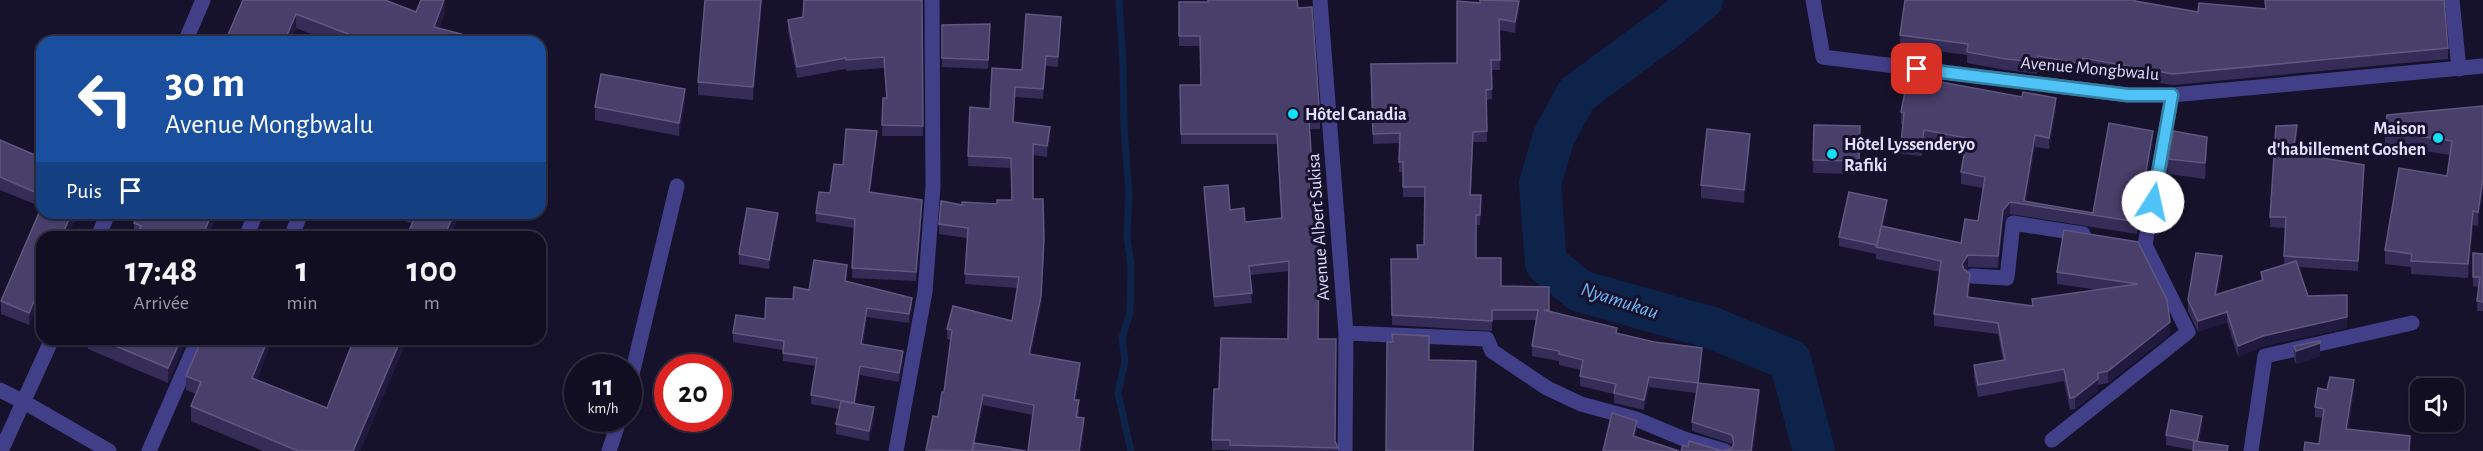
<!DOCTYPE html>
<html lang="fr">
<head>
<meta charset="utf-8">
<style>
  body { margin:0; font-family:"Alegreya Sans",sans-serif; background:#1a172a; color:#f1f3f6; height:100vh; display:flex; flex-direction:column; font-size:22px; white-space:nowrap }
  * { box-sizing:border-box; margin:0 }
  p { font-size:20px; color:#9c9ca5 }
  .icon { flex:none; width:33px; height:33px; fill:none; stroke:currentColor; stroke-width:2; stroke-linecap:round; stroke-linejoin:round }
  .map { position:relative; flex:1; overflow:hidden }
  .panel { position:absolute; left:36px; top:231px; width:510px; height:114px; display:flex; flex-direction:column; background:#110e21; border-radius:18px; box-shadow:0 2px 4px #0004,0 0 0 2px #302e3f }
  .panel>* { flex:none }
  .hud { position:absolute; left:36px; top:36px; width:510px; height:183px; border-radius:18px; box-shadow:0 2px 4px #0004,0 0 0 2px #302e3f; background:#1a4fa0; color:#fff; overflow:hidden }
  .tools { position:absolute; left:2410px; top:378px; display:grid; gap:12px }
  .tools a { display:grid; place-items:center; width:54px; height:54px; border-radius:12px; background:#110e21; box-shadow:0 2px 4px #0004,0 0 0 2px #302e3f; font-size:30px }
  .speed { position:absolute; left:564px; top:354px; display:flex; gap:12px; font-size:30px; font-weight:700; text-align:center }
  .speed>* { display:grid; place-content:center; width:78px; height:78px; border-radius:50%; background:#110e21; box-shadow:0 2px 4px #0004,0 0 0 2px #302e3f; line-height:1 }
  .speed small { font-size:15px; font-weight:400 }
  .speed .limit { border:9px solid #d22; background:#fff; color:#111 }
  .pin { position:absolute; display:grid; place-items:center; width:51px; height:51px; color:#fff; margin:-26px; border-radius:12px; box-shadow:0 3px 9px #0006 }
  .me { position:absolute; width:66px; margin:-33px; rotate:10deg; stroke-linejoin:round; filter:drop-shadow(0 0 4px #0008) }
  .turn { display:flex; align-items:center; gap:21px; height:126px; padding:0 30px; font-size:27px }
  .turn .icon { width:78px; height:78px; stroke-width:2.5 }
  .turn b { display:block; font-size:42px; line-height:51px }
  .then { display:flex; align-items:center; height:57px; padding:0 30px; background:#0003; gap:12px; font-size:22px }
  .eta { display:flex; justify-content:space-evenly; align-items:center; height:102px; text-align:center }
  .eta b { font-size:36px; font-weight:700; line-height:42px }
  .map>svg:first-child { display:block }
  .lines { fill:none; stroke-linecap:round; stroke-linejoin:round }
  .stream { stroke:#0d234a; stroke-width:7 }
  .river { stroke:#0d234a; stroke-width:42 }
  .minor { stroke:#423f89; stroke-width:15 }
  .wall { fill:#352c58 }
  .shaded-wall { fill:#211a3f }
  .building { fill:#483f6a; stroke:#605881; stroke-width:1.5 }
  .route-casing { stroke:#337fa1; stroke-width:15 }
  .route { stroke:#4fc3f7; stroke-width:10 }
  .poi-dot { fill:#11e0f8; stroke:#17122c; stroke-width:2 }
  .labels { text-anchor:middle; stroke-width:6; stroke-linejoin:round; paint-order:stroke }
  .street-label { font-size:18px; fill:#e2defe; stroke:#17122c }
  .poi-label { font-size:18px; font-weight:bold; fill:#e2defe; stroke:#17122c; text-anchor:start }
  .water-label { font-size:20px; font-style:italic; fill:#70bafa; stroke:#17122c }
</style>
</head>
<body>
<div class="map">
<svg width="2483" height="451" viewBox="0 0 2483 451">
  <rect width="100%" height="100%" fill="#17122c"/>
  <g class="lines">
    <polyline class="stream" points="1119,0 1123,66 1124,128 1129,192 1127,237 1131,266 1130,313 1122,338 1125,361 1118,393 1131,451"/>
    <polyline class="river" points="1702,0 1671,25 1577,94 1554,136 1540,184 1546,263 1580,291 1712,328 1790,360 1814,451"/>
    <g class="minor">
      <polyline points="1320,0 1346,333 1345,451"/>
      <polyline points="1813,0 1823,57 2128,95 2172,95 2483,66"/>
      <polyline points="2452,0 2459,69"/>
      <polyline points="185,42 203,0"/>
      <polyline points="98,237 108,213"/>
      <polyline points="246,237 256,213"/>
      <polyline points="291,237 301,213"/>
      <polyline points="1972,276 2007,278 2013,223 2083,234"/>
      <polyline points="1346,333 1487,339 1492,351 1547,388 1581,404 1636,419 1684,439 1725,451"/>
      <polyline points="0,390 24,402 109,451"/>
      <polyline points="628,391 677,186"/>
      <polyline points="2052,440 2188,332 2145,245 2172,95"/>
      <polyline points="1,451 52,339"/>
      <polyline points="149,451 198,339"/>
      <polyline points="609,451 620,418"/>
      <polyline points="896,451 925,292 933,187 932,0"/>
      <polyline points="2251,451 2265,356 2412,323"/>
    </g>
  </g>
  <g class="wall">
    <polygon points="243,0 416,12 445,0 445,12 439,28 479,42 331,42 296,28 290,42 225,42"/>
    <polygon points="762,0 753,100 698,95 698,82"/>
    <polygon points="922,0 923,136 882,136 883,98 886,98 884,68 846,71 846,69 797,78 788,31 788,20"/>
    <polygon points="2265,0 2448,48 2448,59 2173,85 2083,70 2082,75 2038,68 2037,74 2006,70 1967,63 1967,55 1900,46 1900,35 2135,1 2198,12 2265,9"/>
    <polygon points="1457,1 1519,11 1515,33 1499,30 1500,70 1491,70 1492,99 1486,100 1487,142 1473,142 1471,195 1481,195 1480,225 1476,225 1476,258 1501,286 1549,287 1549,312 1617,333 1702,358 1699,383 1759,399 1753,451 1722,451 1731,449 1733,447 1732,444 1692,431 1692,422 1697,393 1649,387 1644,410 1614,403 1614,394 1580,386 1580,376 1581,370 1559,365 1559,361 1532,356 1532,346 1536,320 1492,320 1492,331 1392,325 1391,259 1417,259 1424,245 1425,197 1403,197 1403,172 1399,172 1399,143 1373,144 1371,64 1457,63"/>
    <polygon points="1179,2 1208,2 1298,8 1320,119 1320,129 1310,129 1314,203 1321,258 1321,268 1319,268 1318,339 1335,441 1338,448 1338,451 1230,451 1230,450 1212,450 1212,440 1219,389 1288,339 1289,271 1250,275 1252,303 1214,307 1204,197 1204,187 1245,222 1281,218 1277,144 1181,144 1180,85 1201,85 1200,46 1179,46"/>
    <polygon points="990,24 988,69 942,67 942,25"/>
    <polygon points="1061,27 1058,67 1046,66 1043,99 1015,97 1013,122 1050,137 1047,157 1033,155 1033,199 1044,250 1041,306 1031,354 1080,373 1076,400 1079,411 1078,418 1084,429 1081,451 1028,451 1033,415 983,405 975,443 1026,451 926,451 933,416 938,417 944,392 951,340 947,339 947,329 1012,321 1017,288 965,284 967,238 939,234 939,224 962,205 997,204 1011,200 1011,168 968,166 968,156 990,109 1022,70"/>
    <polygon points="685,102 679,136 595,120 595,107"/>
    <polygon points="2483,106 2478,226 2473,225 2468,278 2411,274 2411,267 2385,264 2385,250 2447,176 2450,155 2385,145 2385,131"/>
    <polygon points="2056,109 2049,149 2035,147 2026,202 2093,213 2153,143 2137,234 2010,214 2003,222 1998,268 1968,267 1966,271 1970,285 1969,297 2032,306 2032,299 2098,290 2057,284 2057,272 2138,242 2170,334 2108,383 2098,385 2098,391 2075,409 2070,410 2064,381 1978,397 1974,377 1974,365 2003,360 1998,334 1934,326 1934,314 1940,272 1876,259 1876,254 1839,246 1839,237 1887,209 1883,226 1961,243 1978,221 1983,188 1961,184 1961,172 1965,150 1924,142 1922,156 1901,154 1901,143 1903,124 1901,124 1901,112"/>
    <polygon points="1814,125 1860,139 1859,174 1813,173"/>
    <polygon points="2173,131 2207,152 2205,179 2168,174 2156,244"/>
    <polygon points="2297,135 2294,153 2364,176 2358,271 2299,267 2308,296 2347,328 2263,346 2238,357 2227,322 2198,332 2188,311 2188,300 2222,267 2217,295 2261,281 2261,272 2284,265 2285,228 2270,227 2270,217"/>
    <polygon points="0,140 42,158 42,213 80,213 76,222 74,221 29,325 1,314 1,301 42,207 0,190"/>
    <polygon points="877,141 870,192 922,209 916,281 852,278 854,228 816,222 816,213 830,193 843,165"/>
    <polygon points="1750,147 1744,203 1701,198 1701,185"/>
    <polygon points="387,213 460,213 412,224"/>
    <polygon points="134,223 208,237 134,237"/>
    <polygon points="778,223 769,269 739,264 739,254"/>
    <polygon points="2473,253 2483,254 2483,311 2477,311 2478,287 2473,286"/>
    <polygon points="847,274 846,281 912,307 909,323 867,317 863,344 903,360 899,382 860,375 855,404 874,417 869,441 836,434 836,424 839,409 811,404 811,395 816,366 783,361 783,350 733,342 733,333 765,319 809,290"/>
    <polygon points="88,339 185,339 185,344 168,383 88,349"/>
    <polygon points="354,339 407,339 360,451 263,451 191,421 191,406 196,394 186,390 186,376 217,343 257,380 327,408"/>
    <polygon points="2294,346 2320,356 2296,364 2294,359"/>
    <polygon points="2417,377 2449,382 2449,388 2421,388 2421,422 2444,422 2443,425 2412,420 2412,411"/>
    <polygon points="2327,390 2354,390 2348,429 2410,446 2410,451 2304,451 2319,444 2323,418 2315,417 2315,407"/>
    <polygon points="2202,425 2199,442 2228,451 2193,450 2166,445 2166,435"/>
  </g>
  <g class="shaded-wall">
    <polygon points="444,0 445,0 445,12 434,41 434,27"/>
    <polygon points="761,0 762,5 753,100 753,87"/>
    <polygon points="1519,1 1519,11 1515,33 1515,22"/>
    <polygon points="296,14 296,28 290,42 284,42"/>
    <polygon points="1061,17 1061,27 1058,67 1058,57"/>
    <polygon points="1046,56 1046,66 1043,99 1043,89"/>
    <polygon points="546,70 546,85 540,100 540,86"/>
    <polygon points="685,89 685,102 679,136 679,123"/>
    <polygon points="2056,98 2056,109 2049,149 2049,138"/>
    <polygon points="2297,125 2297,135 2293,163 2293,153"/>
    <polygon points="1050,127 1050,137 1047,157 1047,146"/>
    <polygon points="1924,130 1924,142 1922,156 1922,145"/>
    <polygon points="877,131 877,141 869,201 869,192"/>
    <polygon points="2153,131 2153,143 2137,234 2137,222"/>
    <polygon points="1750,134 1750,147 1744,203 1744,190"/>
    <polygon points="2035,135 2035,147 2026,205 2024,201"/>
    <polygon points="2207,137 2207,152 2205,179 2205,163"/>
    <polygon points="2168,159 2168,174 2156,244 2156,229"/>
    <polygon points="2364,165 2364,176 2358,271 2358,261"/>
    <polygon points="2483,179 2483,192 2478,226 2478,212"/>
    <polygon points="922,200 922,209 916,281 916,272"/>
    <polygon points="1887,200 1887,209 1879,248 1877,245"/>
    <polygon points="2010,202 2010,214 2003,222 1998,268 1998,256 2003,210"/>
    <polygon points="2473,211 2473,225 2468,278 2468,264"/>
    <polygon points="72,213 74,213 74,221 67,237 61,237"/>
    <polygon points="76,213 80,213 76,222"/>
    <polygon points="212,213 218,213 208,237 202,237"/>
    <polygon points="454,213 460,213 450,237 444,237"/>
    <polygon points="778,213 778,223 769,269 769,260"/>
    <polygon points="1044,239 1041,306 1029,364 1029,354"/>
    <polygon points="1968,255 1968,267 1962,276 1962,264"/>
    <polygon points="2222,256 2222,267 2215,306 2215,295"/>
    <polygon points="1970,274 1970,285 1967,309 1967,297"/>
    <polygon points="42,282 42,295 29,325 29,313"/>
    <polygon points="912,298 912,307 909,323 909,314"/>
    <polygon points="867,308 867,317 861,353 861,344"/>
    <polygon points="2227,312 2227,322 2198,332 2198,321"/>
    <polygon points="2347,317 2347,328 2263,346 2238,357 2238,346 2263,336"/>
    <polygon points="2170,322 2170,334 2108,383 2108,371"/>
    <polygon points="181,339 185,339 185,344 168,383 168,368"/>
    <polygon points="268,339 273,339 252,393 252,378"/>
    <polygon points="401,339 407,339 360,451 353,451"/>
    <polygon points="2320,343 2320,356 2296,364 2296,351"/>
    <polygon points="1702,348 1702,358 1698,393 1698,383"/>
    <polygon points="903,351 903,360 899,382 899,373"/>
    <polygon points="1080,363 1080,373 1074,410 1074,400"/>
    <polygon points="860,366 860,375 854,412 854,403"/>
    <polygon points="1649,377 1649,387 1644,410 1644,400"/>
    <polygon points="2098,379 2098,391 2075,409 2075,397"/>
    <polygon points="2354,380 2354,390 2346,438 2346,429"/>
    <polygon points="1759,390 1759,399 1753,451 1751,451"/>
    <polygon points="983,395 983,405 974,451 972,451"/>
    <polygon points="874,407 874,417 869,441 869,431"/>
    <polygon points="2202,416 2202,425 2197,451 2197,441"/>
    <polygon points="1084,418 1084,429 1081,451 1079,451"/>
    <polygon points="1637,421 1637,430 1633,445 1633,436"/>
  </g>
  <g class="building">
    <polygon points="243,0 385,0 416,12 421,0 444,0 434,27 461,34 479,42 369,42 296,14 284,42 225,42"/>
    <polygon points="705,0 761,0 753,87 698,82"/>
    <polygon points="804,0 922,0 923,126 882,125 883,98 887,98 884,57 846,60 846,58 797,67 788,20 803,17"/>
    <polygon points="1208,0 1297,0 1298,8 1312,7 1320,119 1309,120 1314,203 1321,258 1319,258 1318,339 1336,339 1335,441 1338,448 1230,445 1230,440 1212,440 1214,389 1219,389 1221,338 1288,339 1289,261 1249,266 1252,293 1214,297 1204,187 1228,185 1230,210 1244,208 1245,222 1282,218 1277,134 1181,134 1180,85 1201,85 1200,36 1179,36 1179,2 1208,2"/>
    <polygon points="1480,0 1519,1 1515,22 1499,19 1500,60 1491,60 1492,89 1486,90 1487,131 1473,132 1470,195 1481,195 1480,215 1476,215 1476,258 1501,258 1501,286 1549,287 1549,310 1544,310 1617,328 1616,333 1654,342 1702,348 1698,383 1649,377 1644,400 1614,393 1616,384 1580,376 1583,360 1559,354 1559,351 1532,346 1538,310 1492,310 1492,321 1392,315 1391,259 1418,259 1417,245 1424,245 1425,187 1403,187 1403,162 1399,162 1400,133 1373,134 1371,64 1457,63 1457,1 1480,3"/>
    <polygon points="1905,0 2135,0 2135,1 2198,12 2199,3 2266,9 2265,0 2444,0 2448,48 2173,74 2083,58 2082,64 2038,56 2037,62 2006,59 1967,52 1968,44 1900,35"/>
    <polygon points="1026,14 1061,17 1058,57 1046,56 1043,89 1015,87 1013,122 1050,127 1047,146 1033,144 1033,199 1043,199 1044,239 1041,296 1029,354 1080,363 1074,400 1079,400 1076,417 1084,418 1079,451 1028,451 1034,405 983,395 972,451 926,450 933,416 938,417 942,392 944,392 952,330 947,329 953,306 1012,321 1019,277 965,274 968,228 939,224 941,201 962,205 962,202 997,204 997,200 1012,200 1011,158 968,156 970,107 990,109 992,68 1022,70"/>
    <polygon points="990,24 988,60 942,58 942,25"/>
    <polygon points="540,68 546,70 540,86"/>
    <polygon points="601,74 685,89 679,123 595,107"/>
    <polygon points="1908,76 2022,97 2023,92 2056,98 2049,138 2035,135 2024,201 2093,213 2109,123 2153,131 2137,222 2010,202 2003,210 1998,256 1968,255 1962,264 1964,269 1970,274 1967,297 2033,306 2032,299 2138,284 2057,272 2064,230 2138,242 2167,300 2170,322 2108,371 2098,373 2098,379 2075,397 2070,398 2064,369 1978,385 1974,365 2005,360 1998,323 1934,314 1941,261 1876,247 1881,226 1961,243 1965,219 1978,221 1985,177 1961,172 1967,138 1924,130 1922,145 1901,143 1904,113 1901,112"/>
    <polygon points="2483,106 2483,179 2478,212 2473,211 2468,264 2411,261 2412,254 2385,250 2399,168 2447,176 2452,141 2385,131 2387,115"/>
    <polygon points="1814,125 1860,126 1859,161 1813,160"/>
    <polygon points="2297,125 2293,153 2364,165 2358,261 2284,256 2286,217 2270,217 2276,126"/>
    <polygon points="846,129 877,131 869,192 922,200 916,272 852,268 855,219 816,213 819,192 830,193 834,164 843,165"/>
    <polygon points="1707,129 1750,134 1744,190 1701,185"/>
    <polygon points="2173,131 2207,137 2205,163 2168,159 2156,229"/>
    <polygon points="0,140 42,158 42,195 0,177"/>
    <polygon points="1849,192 1887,200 1877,245 1839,237"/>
    <polygon points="42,206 42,213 72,213 61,237 42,237 42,282 29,313 1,301"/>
    <polygon points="747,208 778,213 769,260 739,254"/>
    <polygon points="138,213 212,213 202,237 167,237 158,233 156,237 136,237 141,226 134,223"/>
    <polygon points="417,213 454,213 444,237 406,237"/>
    <polygon points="2196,253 2222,256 2215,295 2263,280 2261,272 2296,261 2308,296 2347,295 2347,317 2263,336 2238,346 2227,312 2198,321 2188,300"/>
    <polygon points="2473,253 2483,254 2483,302 2477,301 2480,277 2473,277"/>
    <polygon points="814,260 847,265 845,281 912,298 909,314 867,308 861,344 903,351 899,373 860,366 854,403 811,395 817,358 783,353 784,341 733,333 736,315 765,319 766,298 793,299 794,287 809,290"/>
    <polygon points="1392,334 1429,336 1429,360 1476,361 1473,451 1386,451 1387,342 1393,342"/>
    <polygon points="99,339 181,339 168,368"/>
    <polygon points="202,339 207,339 217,343 219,339 268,339 252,378 327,408 354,339 401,339 353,451 298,451 191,406 201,382 186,376"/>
    <polygon points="2320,341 2320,343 2296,351 2294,346"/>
    <polygon points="2330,377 2354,380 2346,429 2410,436 2409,451 2304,451 2305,442 2319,444 2324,409 2315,407 2318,388 2327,390"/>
    <polygon points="2417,377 2449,382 2448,388 2421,388 2421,412 2412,411"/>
    <polygon points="1698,383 1759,390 1751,451 1722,451 1731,449 1734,444 1732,435 1692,422"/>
    <polygon points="841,401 874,407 869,431 836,424"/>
    <polygon points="2171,410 2202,416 2197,441 2166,435"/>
    <polygon points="1612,413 1637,421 1633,436 1679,451 1603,451"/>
    <polygon points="1689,441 1722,451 1681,451 1683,445 1688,447"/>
    <polygon points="2194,441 2228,446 2227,451 2193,451"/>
    <polygon points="974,443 1026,451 973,451"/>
  </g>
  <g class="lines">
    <g class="route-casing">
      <polyline id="route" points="1917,69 2128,95 2172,95 2153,202"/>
    </g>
    <use href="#route" class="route"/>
  </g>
  <g class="poi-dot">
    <circle cx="1293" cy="114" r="6"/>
    <circle cx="2438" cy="138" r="6"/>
    <circle cx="1832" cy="154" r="6"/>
  </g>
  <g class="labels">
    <g class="street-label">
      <text transform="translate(2090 68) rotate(5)" y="6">Avenue Mongbwalu</text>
      <text transform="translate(1318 227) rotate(-94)" y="6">Avenue Albert Sukisa</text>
    </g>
    <g class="poi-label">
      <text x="1305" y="120">Hôtel Canadia</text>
      <text x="2426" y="134" text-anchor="end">Maison<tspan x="2426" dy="21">d'habillement Goshen</tspan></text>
      <text x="1844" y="150">Hôtel Lyssenderyo<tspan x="1844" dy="21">Rafiki</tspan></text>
    </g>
    <g class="water-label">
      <text transform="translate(1620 300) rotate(18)" y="7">Nyamukau</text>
    </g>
  </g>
</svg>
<div class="tools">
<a><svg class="icon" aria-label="sound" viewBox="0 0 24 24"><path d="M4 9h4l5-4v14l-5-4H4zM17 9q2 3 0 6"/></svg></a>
</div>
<div class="speed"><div>11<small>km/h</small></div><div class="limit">20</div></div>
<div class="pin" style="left:1917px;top:69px;background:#d93025"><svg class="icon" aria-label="arrive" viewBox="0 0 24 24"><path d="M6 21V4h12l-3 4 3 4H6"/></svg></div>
<svg class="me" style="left:2153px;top:202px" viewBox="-20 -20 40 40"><circle r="19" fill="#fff"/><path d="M0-13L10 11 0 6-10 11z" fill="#4fc3f7"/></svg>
<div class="hud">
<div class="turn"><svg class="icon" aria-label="left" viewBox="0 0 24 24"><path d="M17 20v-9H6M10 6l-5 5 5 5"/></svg><div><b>30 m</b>Avenue Mongbwalu</div></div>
<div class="then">Puis<svg class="icon" aria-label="arrive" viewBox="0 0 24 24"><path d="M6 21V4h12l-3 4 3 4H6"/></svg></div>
</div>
<section class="panel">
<div class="eta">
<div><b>17:48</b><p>Arrivée</p></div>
<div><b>1</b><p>min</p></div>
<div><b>100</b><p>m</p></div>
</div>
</section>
</div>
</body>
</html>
